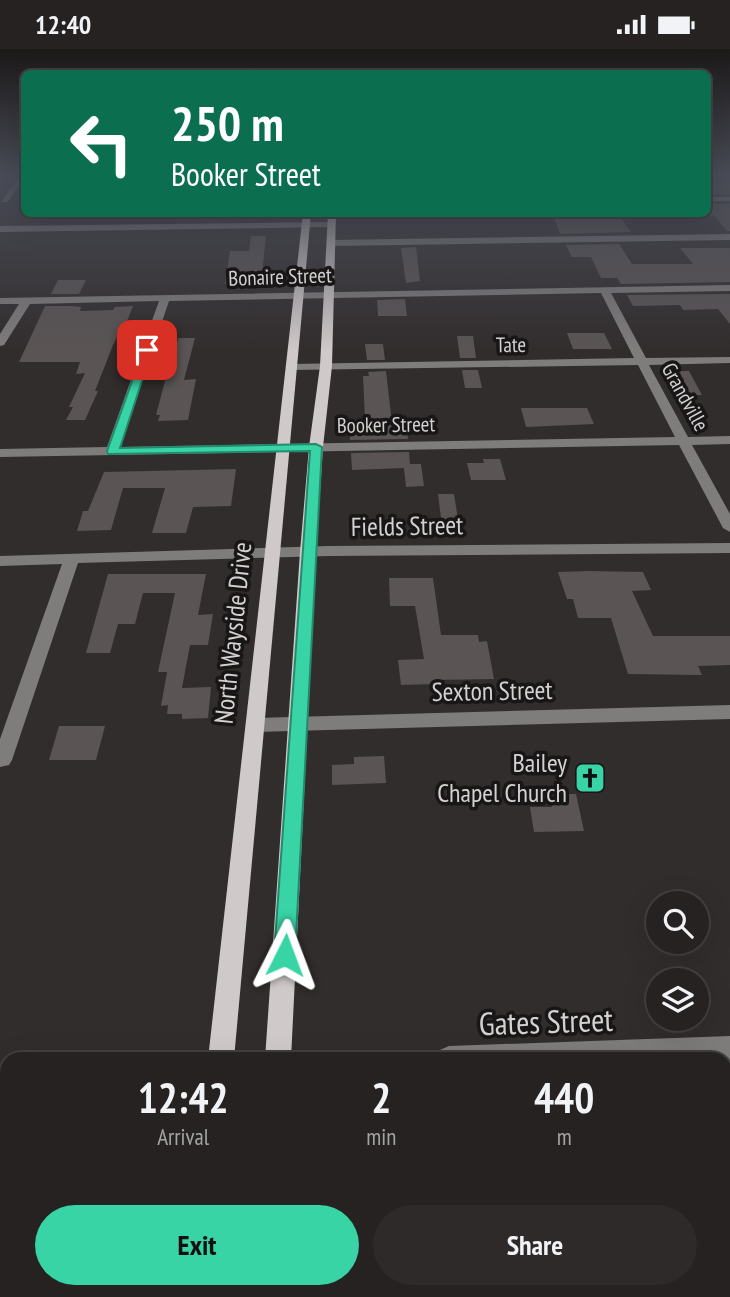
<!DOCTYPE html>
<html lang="en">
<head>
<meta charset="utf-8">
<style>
  body { margin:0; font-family:"PT Sans Narrow",sans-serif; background:#2e2a2a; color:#f1f3f6; height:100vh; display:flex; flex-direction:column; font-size:26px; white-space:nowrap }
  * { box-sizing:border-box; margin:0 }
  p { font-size:23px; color:#a4a4a5 }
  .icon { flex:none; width:38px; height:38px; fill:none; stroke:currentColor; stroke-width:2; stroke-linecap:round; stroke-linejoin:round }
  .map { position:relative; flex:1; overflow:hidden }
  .drawer { position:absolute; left:0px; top:1003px; width:732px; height:247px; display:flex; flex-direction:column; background:#262222; border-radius:21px 21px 0 0; box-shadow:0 7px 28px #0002,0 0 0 2px #423f40 }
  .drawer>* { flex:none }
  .banner { position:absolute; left:21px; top:21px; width:690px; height:147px; border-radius:10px; box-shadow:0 7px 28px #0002,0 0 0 2px #423f40; background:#0b6e4f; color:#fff; overflow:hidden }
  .fabs { position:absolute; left:646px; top:842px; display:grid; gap:14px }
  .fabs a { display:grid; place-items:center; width:63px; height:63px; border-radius:50%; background:#262222; box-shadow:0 7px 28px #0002,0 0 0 2px #423f40; font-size:35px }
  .pin { position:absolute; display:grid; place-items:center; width:60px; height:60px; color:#fff; margin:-30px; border-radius:14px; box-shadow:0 4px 10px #0006 }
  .me { position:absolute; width:77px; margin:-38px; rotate:3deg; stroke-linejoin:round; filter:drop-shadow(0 0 5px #0008) }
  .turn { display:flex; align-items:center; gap:24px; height:147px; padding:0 35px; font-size:32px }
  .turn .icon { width:91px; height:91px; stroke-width:2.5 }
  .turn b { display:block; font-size:49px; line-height:60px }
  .eta { display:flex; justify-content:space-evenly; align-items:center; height:119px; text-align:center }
  .eta b { font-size:42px; font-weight:700; line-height:49px }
  .primary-button { display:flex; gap:14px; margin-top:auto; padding:14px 35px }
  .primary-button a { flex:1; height:80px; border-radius:42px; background:#38d4a6; color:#111; font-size:28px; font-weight:700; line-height:80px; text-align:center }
  .primary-button a+a { background:#2e2a2a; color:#f1f3f6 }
  .status { display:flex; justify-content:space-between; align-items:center; height:49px; padding:0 35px; background:#262222; direction:ltr }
  .status svg { height:19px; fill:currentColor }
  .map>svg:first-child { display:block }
  .building { fill:#5a5454 }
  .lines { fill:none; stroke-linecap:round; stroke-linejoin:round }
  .minor { fill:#7f7c7c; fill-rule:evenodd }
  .major { fill:#d0c9c9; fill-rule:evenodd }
  .route { fill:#38d4a6; stroke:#248a6c; stroke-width:2 }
  .labels { text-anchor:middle; stroke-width:7; stroke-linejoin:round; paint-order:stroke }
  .far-street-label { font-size:21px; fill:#d5d1d1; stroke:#181616 }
  .street-label { font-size:26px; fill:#d5d1d1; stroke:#181616 }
  .poi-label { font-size:26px; fill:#d5d1d1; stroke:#181616; text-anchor:end }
  .near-street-label { font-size:32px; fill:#d5d1d1; stroke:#181616 }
</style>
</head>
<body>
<div class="status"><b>12:40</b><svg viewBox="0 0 49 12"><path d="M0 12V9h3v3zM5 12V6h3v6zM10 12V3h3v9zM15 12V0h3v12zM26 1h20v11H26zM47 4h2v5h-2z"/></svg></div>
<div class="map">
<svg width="730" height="1248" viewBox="0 0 730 1248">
  <rect width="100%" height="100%" fill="#322d2d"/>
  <g class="building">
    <rect x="707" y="134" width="23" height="11"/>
    <polygon points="707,155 730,155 730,182 727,182 714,166 707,167"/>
    <polygon points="553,166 619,166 631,183 560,185"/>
    <polygon points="251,187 266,187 261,235 225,235 230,202 249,202"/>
    <polygon points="619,195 632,215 693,215 680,199 730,199 730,233 621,235 617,229 601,229 591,208 572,208 566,196"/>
    <polygon points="416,198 420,232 406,234 401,199"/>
    <polygon points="58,231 86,231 79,245 51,245"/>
    <polygon points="730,245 730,275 718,260 683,261 680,256 633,257 627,246"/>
    <polygon points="405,250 407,267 378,267 377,251"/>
    <polygon points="45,257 72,257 81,258 80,262 113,261 115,258 133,257 122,285 119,285 113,296 95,342 98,342 85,371 66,371 73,358 69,358 85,324 76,325 80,313 19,313"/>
    <polygon points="567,284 604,284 612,300 573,300"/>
    <polygon points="457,287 473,287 476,309 460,309"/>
    <polygon points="178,289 195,289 184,331 196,330 188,371 158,372 160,366 156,366 166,328 169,328"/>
    <polygon points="365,295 383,295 385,311 367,311"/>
    <polygon points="462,321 478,321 482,339 465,339"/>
    <polygon points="386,322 391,366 405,366 408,390 350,391 349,371 365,370 363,327 369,327 368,323"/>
    <polygon points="669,322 689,322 702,346 681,346"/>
    <polygon points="521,359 587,359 594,375 526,378"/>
    <polygon points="409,403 410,415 421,415 424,437 406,438 404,419 352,421 351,404"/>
    <polygon points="483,410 500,410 506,431 471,431 467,414 484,414"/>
    <polygon points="236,420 231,457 193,458 186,484 152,484 165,439 123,439 111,481 77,482 83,462 88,462 104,423"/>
    <polygon points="438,445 454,445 459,477 442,477"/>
    <polygon points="589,522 643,523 651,541 632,542 653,587 730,587 730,616 698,617 702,626 628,625 611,569 578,569 573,550 567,550 558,523"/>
    <polygon points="108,525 206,525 198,566 213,565 208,596 190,596 182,639 211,638 208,669 182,670 182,665 167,665 168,656 161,657 167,623 158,623 175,544 143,544 135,575 118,575 110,604 86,604"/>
    <polygon points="389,529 433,529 441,586 478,586 479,593 487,592 494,630 434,631 434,635 401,636 398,611 424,610 415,557 390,557"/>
    <polygon points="59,677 105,677 96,711 49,711"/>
    <polygon points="384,707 386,734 332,736 332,716 354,715 354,708"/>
    <polygon points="550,745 576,745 584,782 534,783 530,758 552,758"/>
  </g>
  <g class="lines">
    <g class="minor">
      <polygon points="20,126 24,126 24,130 7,153 1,153"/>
      <rect x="707" y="148" width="23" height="4"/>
      <polygon points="335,173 332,178 0,183 0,177"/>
      <polygon points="730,185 730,191 331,197 327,194 331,191"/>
      <path d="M 730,236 L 730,242 L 611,244 L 646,309 L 730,308 L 730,314 L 649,316 L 688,388 L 730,387 L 730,395 L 692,396 L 730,465 L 730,483 L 723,479 L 679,396 L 0,408 L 0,400 L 107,398 L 159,252 L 30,255 L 4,296 L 0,297 L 0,285 L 19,255 L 0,255 L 0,249 ZM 601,244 L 634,309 L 292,315 L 286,318 L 292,321 L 638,316 L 675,388 L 120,398 L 169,252 Z"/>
      <polygon points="730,494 730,504 328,507 78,514 12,711 9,716 0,718 0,690 62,515 0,517 0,507 328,497"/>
      <polygon points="730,656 730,670 255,683 248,681 246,676 248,671 255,669"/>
      <polygon points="730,987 730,1011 437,1010 440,1001 449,997"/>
    </g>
    <g class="major">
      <polygon points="303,164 311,164 234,1010 208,1010"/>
      <polygon points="328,164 336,164 332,317 323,398 316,503 291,1010 265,1010 300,503 309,398 320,317"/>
      <rect x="174" y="1242" width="30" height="6"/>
      <rect x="251" y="1242" width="30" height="6"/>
    </g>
  </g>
  <linearGradient id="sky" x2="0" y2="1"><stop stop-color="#1c1919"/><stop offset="0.42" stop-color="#494c57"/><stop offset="1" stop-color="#494c57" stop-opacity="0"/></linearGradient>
  <rect width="730" height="301" fill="url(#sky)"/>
  <polygon class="route" points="144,299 152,301 120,399 316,395 322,398 295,906 292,913 285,916 277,913 274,906 310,402 108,405 107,402"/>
  <defs>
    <g id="church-square" transform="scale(1.575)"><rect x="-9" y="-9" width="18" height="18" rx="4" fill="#38d4a6" stroke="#181616"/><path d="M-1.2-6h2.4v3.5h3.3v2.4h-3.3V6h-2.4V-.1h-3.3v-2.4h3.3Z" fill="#111"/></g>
  </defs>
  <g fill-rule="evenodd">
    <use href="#church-square" x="590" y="729"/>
  </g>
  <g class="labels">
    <g class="far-street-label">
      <text transform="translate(280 228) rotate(-2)" y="7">Bonaire Street</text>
      <text transform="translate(511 296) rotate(-1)" y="7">Tate</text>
      <text transform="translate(685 348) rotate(61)" y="7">Grandville</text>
      <text transform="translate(386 376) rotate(-1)" y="7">Booker Street</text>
    </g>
    <g class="street-label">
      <text transform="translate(407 477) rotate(-1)" y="9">Fields Street</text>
      <text transform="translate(233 584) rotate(-84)" y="9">North Wayside Drive</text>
      <text transform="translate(492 642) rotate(-1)" y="9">Sexton Street</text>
    </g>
    <g class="poi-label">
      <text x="567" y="723">Bailey<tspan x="567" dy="30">Chapel Church</tspan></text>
    </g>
    <g class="near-street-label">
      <text transform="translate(546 973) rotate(-2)" y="11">Gates Street</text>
    </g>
  </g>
</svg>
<div class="fabs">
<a><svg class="icon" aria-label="search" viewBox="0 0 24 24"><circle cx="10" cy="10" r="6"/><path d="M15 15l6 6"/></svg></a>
<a><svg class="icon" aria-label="layers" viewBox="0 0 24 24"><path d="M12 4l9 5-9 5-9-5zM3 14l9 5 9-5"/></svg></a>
</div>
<div class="pin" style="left:147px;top:301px;background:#d93025"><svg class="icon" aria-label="arrive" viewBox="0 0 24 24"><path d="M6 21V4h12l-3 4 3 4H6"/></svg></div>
<svg class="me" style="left:285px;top:906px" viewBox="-20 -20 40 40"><path d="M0-17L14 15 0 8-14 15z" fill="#38d4a6" stroke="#fff" stroke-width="4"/></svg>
<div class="banner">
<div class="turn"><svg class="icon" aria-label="left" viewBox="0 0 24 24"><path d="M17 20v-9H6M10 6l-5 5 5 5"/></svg><div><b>250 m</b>Booker Street</div></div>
</div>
<section class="drawer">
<div class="eta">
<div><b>12:42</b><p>Arrival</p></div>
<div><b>2</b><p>min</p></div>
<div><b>440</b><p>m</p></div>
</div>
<div class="primary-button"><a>Exit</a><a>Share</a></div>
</section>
</div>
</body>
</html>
